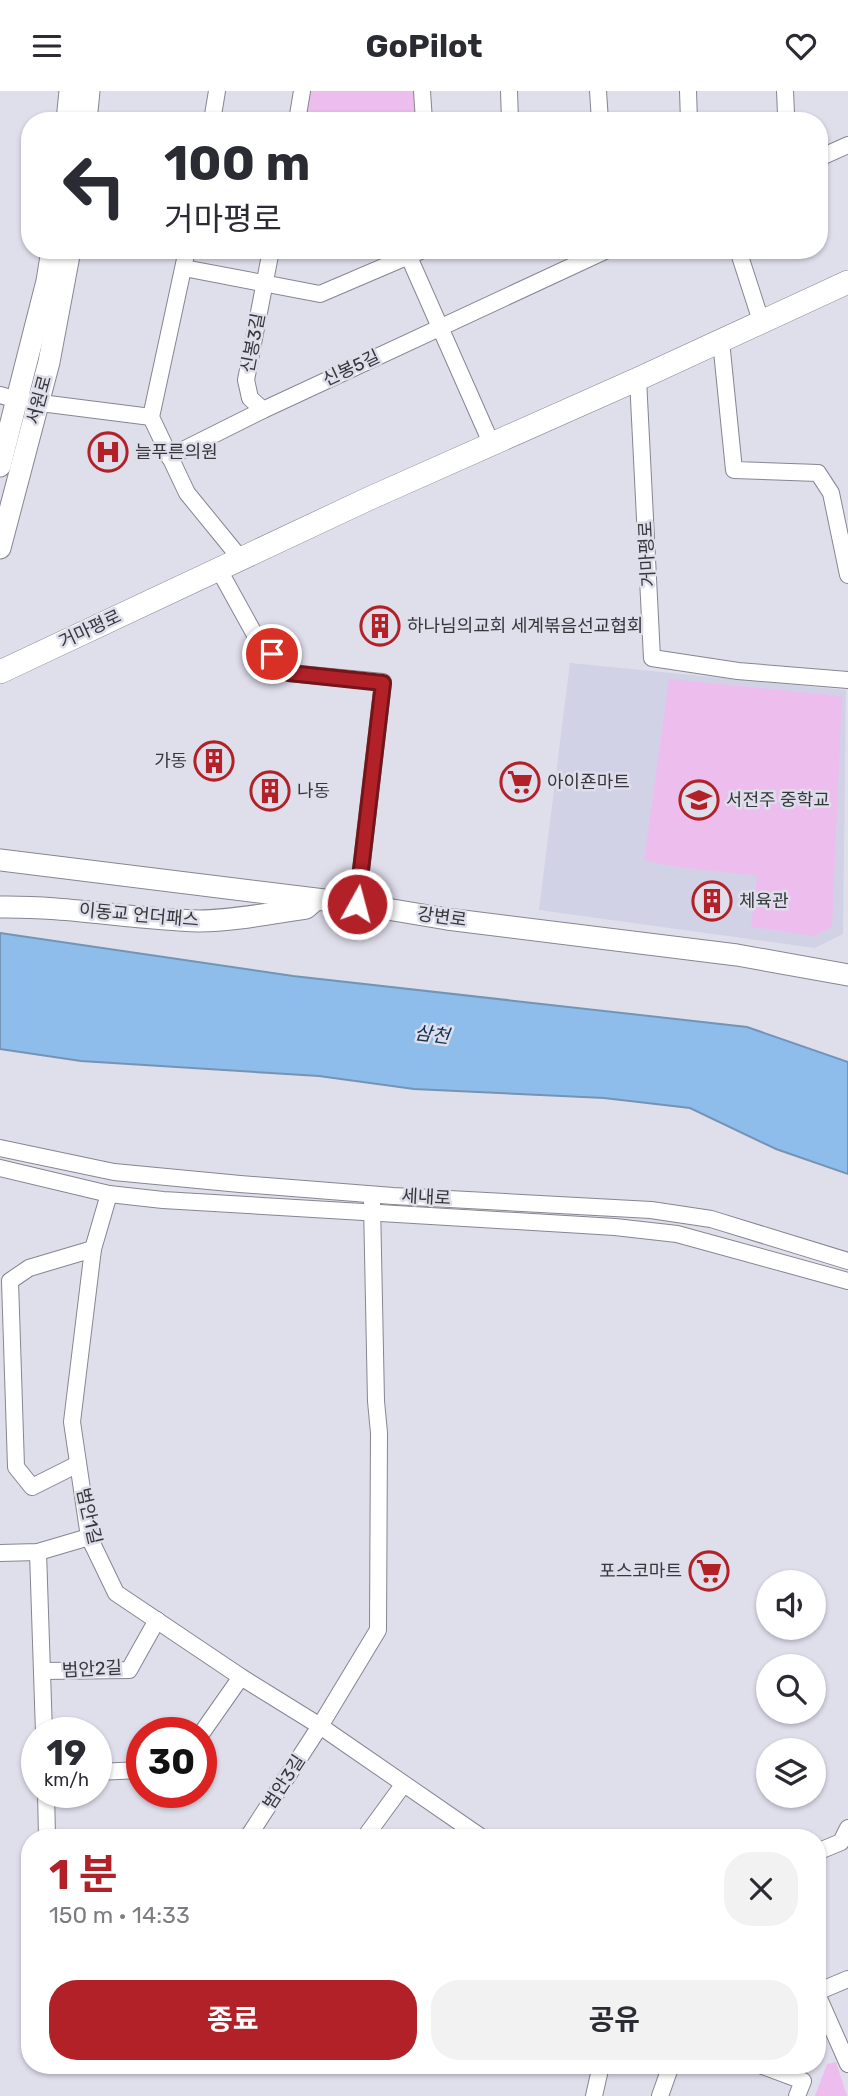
<!DOCTYPE html>
<html lang="ko">
<head>
<meta charset="utf-8">
<style>
  body { margin:0; font-family:Rubik,"Noto Sans KR",sans-serif; background:#f2f2f3; color:#2b2b33; height:100vh; display:flex; flex-direction:column; font-size:26px; white-space:nowrap }
  * { box-sizing:border-box; margin:0 }
  p { font-size:23px; color:#7c7c81 }
  .icon { flex:none; width:38px; height:38px; fill:none; stroke:currentColor; stroke-width:2; stroke-linecap:round; stroke-linejoin:round }
  .map { position:relative; flex:1; overflow:hidden }
  .sheet { position:absolute; left:21px; top:1738px; width:805px; height:245px; display:flex; flex-direction:column; background:#fff; border-radius:28px; box-shadow:0 2px 5px #0004 }
  .sheet>* { flex:none }
  .hud { position:absolute; left:21px; top:21px; width:807px; height:147px; border-radius:28px; box-shadow:0 2px 5px #0004; background:#fff; color:#2b2b33; overflow:hidden }
  .buttons { position:absolute; left:756px; top:1479px; display:grid; gap:14px }
  .buttons a { display:grid; place-items:center; width:70px; height:70px; border-radius:50%; background:#fff; box-shadow:0 2px 5px #0004; font-size:35px }
  .speed { position:absolute; left:21px; top:1626px; display:flex; gap:14px; font-size:35px; font-weight:700; text-align:center }
  .speed>* { display:grid; place-content:center; width:91px; height:91px; border-radius:50%; background:#fff; box-shadow:0 2px 5px #0004; line-height:1 }
  .speed small { font-size:18px; font-weight:400 }
  .speed .limit { border:10px solid #d22; background:#fff; color:#111 }
  .pin { position:absolute; display:grid; place-items:center; width:60px; height:60px; color:#fff; margin:-30px; border:4px solid #fff; border-radius:50%; box-shadow:0 2px 7px #0007 }
  .me { position:absolute; width:77px; margin:-38px; rotate:7deg; stroke-linejoin:round; filter:drop-shadow(0 0 5px #0008) }
  .turn { display:flex; align-items:center; gap:24px; height:147px; padding:0 28px; font-size:32px }
  .turn .icon { width:91px; height:91px; stroke-width:2.5 }
  .turn b { display:block; font-size:49px; line-height:60px }
  .round { display:grid; place-items:center; flex:none; width:74px; height:74px; border-radius:28px; background:#f2f2f3 }
  .headline { display:flex; align-items:center; justify-content:space-between; height:119px; padding:0 28px }
  h1 { font-size:42px; font-weight:700; line-height:52px; color:#b32128 }
  .cta { display:flex; gap:14px; margin-top:auto; padding:14px 28px }
  .cta a { flex:1; height:80px; border-radius:28px; background:#b32128; color:#fff; font-size:28px; font-weight:700; line-height:80px; text-align:center }
  .cta a+a { background:#f2f2f3; color:#2b2b33 }
  header { display:flex; justify-content:space-between; align-items:center; height:91px; padding:0 28px; background:#fff; font-size:32px; font-weight:700 }
  .map>svg:first-child { display:block }
  .built { fill:#d2d2e6 }
  .green { fill:#edbeed }
  .water { fill:#8ebdeb; stroke:#7494b6; stroke-width:2 }
  .lines { fill:none; stroke-linecap:round; stroke-linejoin:round }
  .minor-casing { stroke:#868692; stroke-width:18 }
  .tertiary-casing { stroke:#868692; stroke-width:23 }
  .secondary-casing { stroke:#868692; stroke-width:24 }
  .minor { stroke:#fff; stroke-width:16 }
  .tertiary { stroke:#fff; stroke-width:21 }
  .secondary { stroke:#fff; stroke-width:23 }
  .route-casing { stroke:#74151a; stroke-width:18 }
  .route { stroke:#b32128; stroke-width:12 }
  .labels { text-anchor:middle; stroke-width:5; stroke-linejoin:round; paint-order:stroke }
  .street-label { font-size:18px; fill:#36363b; stroke:#dfdeeb }
  .poi-label { font-size:18px; fill:#36363b; stroke:#dfdeeb; text-anchor:start }
  .water-label { font-size:19px; font-style:italic; fill:#103352; stroke:#dfdeeb }
</style>
</head>
<body>
<header><svg class="icon" aria-label="menu" viewBox="0 0 24 24"><path d="M4 6h16M4 12h16M4 18h16"/></svg>GoPilot<svg class="icon" aria-label="heart" viewBox="0 0 24 24"><path d="M12 20l-8-8c-3-5 5-10 8-4 3-6 11-1 8 4z"/></svg></header>
<div class="map">
<svg width="848" height="2005" viewBox="0 0 848 2005">
  <rect width="100%" height="100%" fill="#dfdeeb"/>
  <polygon class="built" points="570,572 846,599 843,843 815,857 539,819"/>
  <g class="green">
    <polygon points="302,0 422,0 424,30 297,30"/>
    <polygon points="669,588 842,605 832,836 814,845 751,836 757,785 669,775 644,769"/>
    <polygon points="836,1971 847,2005 815,2005 827,1973"/>
  </g>
  <polygon class="water" points="0,842 293,885 747,936 848,971 848,1083 776,1058 690,1017 604,1007 414,998 319,985 81,970 0,958"/>
  <g class="lines">
    <g class="minor-casing">
      <g id="minor">
        <polyline points="422,0 424,30"/>
        <polyline points="509,0 510,30"/>
        <polyline points="598,0 600,30"/>
        <polyline points="688,0 689,30"/>
        <polyline points="785,0 786,23 789,30"/>
        <polyline points="212,30 217,0"/>
        <polyline points="297,30 302,0"/>
        <polyline points="819,67 848,54"/>
        <polyline points="187,159 151,326 187,402 240,467"/>
        <polyline points="738,159 761,230"/>
        <polyline points="409,166 492,354"/>
        <polyline points="184,177 320,203 423,159"/>
        <polyline points="721,250 734,379 818,382 831,402 848,484"/>
        <polyline points="638,288 652,567 738,580 848,589"/>
        <polyline points="0,304 17,309 151,326"/>
        <polyline points="263,319 250,307 246,289 271,159"/>
        <polyline points="169,366 263,319 607,159"/>
        <polyline points="218,477 255,544 289,582 383,591 357,813"/>
        <polyline points="0,1057 114,1081 240,1093 393,1105 651,1119 711,1128 848,1170"/>
        <polyline points="0,1077 109,1103 163,1109 615,1136 677,1143 848,1190"/>
        <polyline points="109,1103 93,1158 72,1331 89,1446 116,1502 241,1586 320,1635 481,1746"/>
        <polyline points="78,1373 32,1396 16,1376 10,1190 29,1177 93,1158"/>
        <polyline points="38,1461 44,1642"/>
        <polyline points="0,1462 38,1461 89,1446"/>
        <polyline points="42,1580 129,1579 157,1529"/>
        <polyline points="201,1643 241,1586"/>
        <polyline points="96,1681 142,1679"/>
        <polyline points="46,1701 47,1746"/>
        <polyline points="248,1746 320,1635 378,1539 379,1342 376,1310 372,1112"/>
        <polyline points="365,1746 403,1694"/>
        <polyline points="817,1761 841,1751 848,1737"/>
        <polyline points="817,1901 848,1888"/>
        <polyline points="817,1903 848,1973"/>
        <polyline points="760,1974 803,1990 797,2005"/>
        <polyline points="594,2005 601,1974"/>
        <polyline points="660,2005 671,1974"/>
      </g>
    </g>
    <g class="tertiary-casing">
      <g id="tertiary">
        <polyline points="67,30 70,0"/>
        <polyline points="86,30 89,0"/>
        <polyline points="0,375 47,190 52,159"/>
        <polyline points="0,457 49,271 70,159"/>
        <polyline points="0,769 357,813 447,828 737,864 848,884"/>
        <path d="M 0,816 C 67,815 132,828 199,830 C 233,830 272,822 306,817 L 313,811"/>
      </g>
    </g>
    <g class="secondary-casing">
      <polyline id="secondary" points="0,581 368,408 638,288 848,191"/>
    </g>
    <use href="#minor" class="minor"/>
    <use href="#tertiary" class="tertiary"/>
    <use href="#secondary" class="secondary"/>
  </g>
  <g class="lines">
    <g class="route-casing">
      <polyline id="route" points="272,563 289,582 383,592 357,813"/>
    </g>
    <use href="#route" class="route"/>
  </g>
  <defs>
    <g id="hospital-ring" transform="scale(2.0125)"><circle r="9.5" fill="#dfdeeb" stroke="#b32128" stroke-width="1.5"/><path d="M-5-5h3v3.5h4V-5h3V5h-3V1.5h-4V5h-3Z" fill="#b32128"/></g>
    <g id="building-ring" transform="scale(2.0125)"><circle r="9.5" fill="#dfdeeb" stroke="#b32128" stroke-width="1.5"/><path d="M-4-6H4V6H1V3H-1V6H-4ZM-2.5-4.3h1.7v1.8h-1.7ZM.8-4.3h1.7v1.8H.8ZM-2.5-1h1.7V.8h-1.7ZM.8-1h1.7V.8H.8Z" fill="#b32128"/></g>
    <g id="supermarket-ring" transform="scale(2.0125)"><circle r="9.5" fill="#dfdeeb" stroke="#b32128" stroke-width="1.5"/><path d="M-6-5.5h2.5l.6 2H6L4.5 2H-2.5L-4.4-4H-6ZM-1.5 3.2a1.3 1.3 0 1 0 .1 0ZM3 3.2a1.3 1.3 0 1 0 .1 0Z" fill="#b32128"/></g>
    <g id="school-ring" transform="scale(2.0125)"><circle r="9.5" fill="#dfdeeb" stroke="#b32128" stroke-width="1.5"/><path d="M0-5L7-2L0 1L-7-2ZM-4 1L0 2.5L4 1V4Q0 6-4 4Z" fill="#b32128"/></g>
  </defs>
  <g fill-rule="evenodd">
    <use href="#hospital-ring" x="108" y="361"/>
    <use href="#building-ring" x="380" y="535"/>
    <use href="#building-ring" x="214" y="670"/>
    <use href="#supermarket-ring" x="520" y="691"/>
    <use href="#building-ring" x="270" y="700"/>
    <use href="#school-ring" x="699" y="709"/>
    <use href="#building-ring" x="712" y="810"/>
    <use href="#supermarket-ring" x="709" y="1480"/>
  </g>
  <g class="labels">
    <g class="street-label">
      <text transform="translate(253 252) rotate(-79)" y="6">신봉3길</text>
      <text transform="translate(351 277) rotate(-25)" y="6">신봉5길</text>
      <text transform="translate(39 309) rotate(-75)" y="6">서원로</text>
      <text transform="translate(647 463) rotate(-93)" y="6">거마평로</text>
      <text transform="translate(90 538) rotate(-25)" y="6">거마평로</text>
      <text transform="translate(139 824) rotate(5)" y="6">이동교 언더패스</text>
      <text transform="translate(442 826) rotate(8)" y="6">강변로</text>
      <text transform="translate(426 1106) rotate(3)" y="6">세내로</text>
      <text transform="translate(89 1425) rotate(77)" y="6">범안1길</text>
      <text transform="translate(92 1578) rotate(-3)" y="6">범안2길</text>
      <text transform="translate(284 1691) rotate(-57)" y="6">범안3길</text>
    </g>
    <g class="poi-label">
      <text x="135" y="367">늘푸른의원</text>
      <text x="407" y="541">하나님의교회 세계볶음선교협회</text>
      <text x="187" y="676" text-anchor="end">가동</text>
      <text x="547" y="697">아이죤마트</text>
      <text x="297" y="706">나동</text>
      <text x="726" y="715">서전주 중학교</text>
      <text x="739" y="816">체육관</text>
      <text x="682" y="1486" text-anchor="end">포스코마트</text>
    </g>
    <g class="water-label">
      <text transform="translate(432 943) rotate(7)" y="7">삼천</text>
    </g>
  </g>
</svg>
<div class="buttons">
<a><svg class="icon" aria-label="sound" viewBox="0 0 24 24"><path d="M4 9h4l5-4v14l-5-4H4zM17 9q2 3 0 6"/></svg></a>
<a><svg class="icon" aria-label="search" viewBox="0 0 24 24"><circle cx="10" cy="10" r="6"/><path d="M15 15l6 6"/></svg></a>
<a><svg class="icon" aria-label="layers" viewBox="0 0 24 24"><path d="M12 4l9 5-9 5-9-5zM3 14l9 5 9-5"/></svg></a>
</div>
<div class="speed"><div>19<small>km/h</small></div><div class="limit">30</div></div>
<div class="pin" style="left:272px;top:563px;background:#d93025"><svg class="icon" aria-label="arrive" viewBox="0 0 24 24"><path d="M6 21V4h12l-3 4 3 4H6"/></svg></div>
<svg class="me" style="left:357px;top:813px" viewBox="-20 -20 40 40"><circle r="17" fill="#b32128" stroke="#fff" stroke-width="3"/><path d="M0-11L8 9 0 5-8 9z" fill="#fff"/></svg>
<div class="hud">
<div class="turn"><svg class="icon" aria-label="left" viewBox="0 0 24 24"><path d="M17 20v-9H6M10 6l-5 5 5 5"/></svg><div><b>100 m</b>거마평로</div></div>
</div>
<section class="sheet">
<div class="headline"><div><h1>1 분</h1><p>150 m · 14:33</p></div><a class="round"><svg class="icon" aria-label="close" viewBox="0 0 24 24"><path d="M6 6l12 12M18 6L6 18"/></svg></a></div>
<div class="cta"><a>종료</a><a>공유</a></div>
</section>
</div>
</body>
</html>
